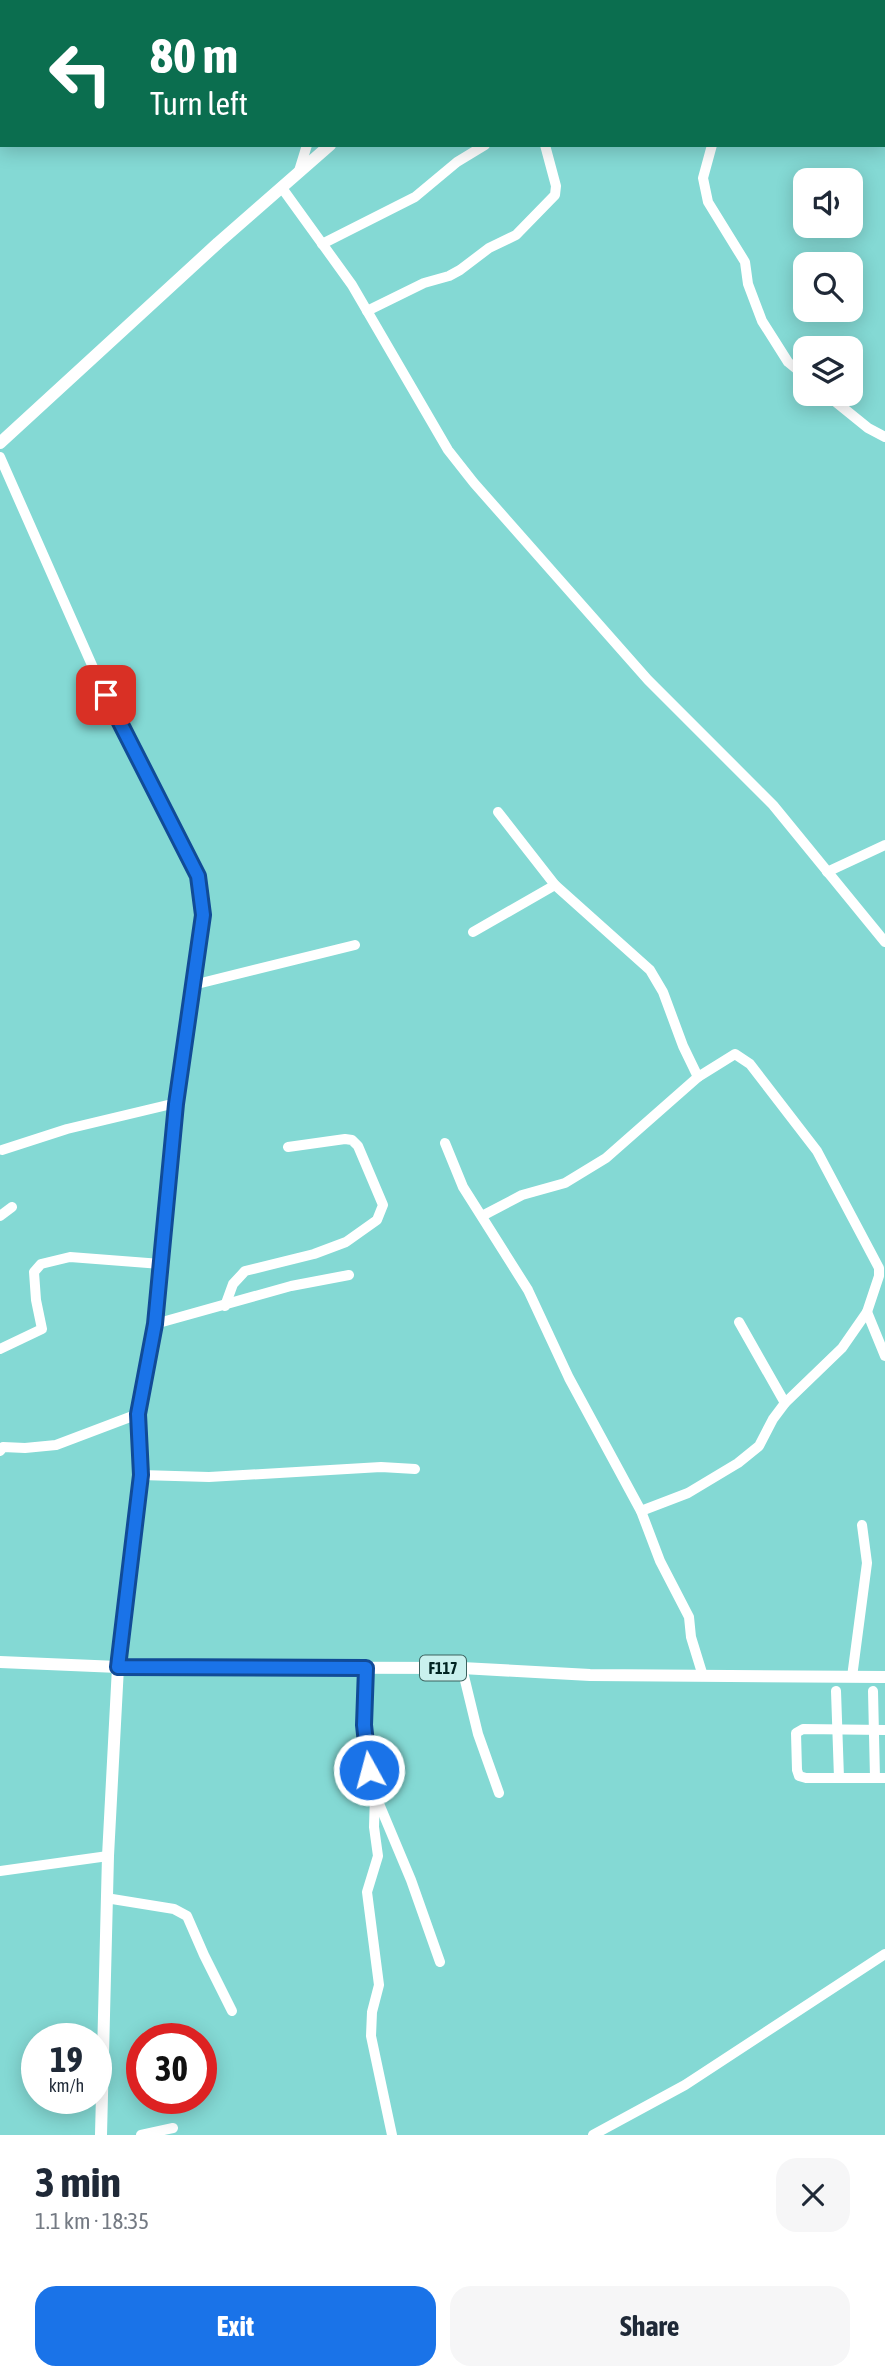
<!DOCTYPE html>
<html lang="en">
<head>
<meta charset="utf-8">
<style>
  body { margin:0; font-family:"Asap Condensed",sans-serif; background:#f6f6f7; color:#1f2937; height:100vh; display:flex; flex-direction:column; font-size:26px; white-space:nowrap }
  * { box-sizing:border-box; margin:0 }
  p { font-size:23px; color:#747a83 }
  .icon { flex:none; width:38px; height:38px; fill:none; stroke:currentColor; stroke-width:2; stroke-linecap:round; stroke-linejoin:round }
  .map { position:relative; height:2135px; overflow:hidden }
  .side { display:flex; flex-direction:column; background:#fff; flex:1 }
  .side>* { flex:none }
  .guide { position:absolute; left:0px; top:0px; width:886px; height:147px; box-shadow:0 4px 18px #0003; background:#0b6e4f; color:#fff; overflow:hidden }
  .controls { position:absolute; left:793px; top:168px; display:grid; gap:14px }
  .controls a { display:grid; place-items:center; width:70px; height:70px; border-radius:14px; background:#fff; box-shadow:0 4px 18px #0003; font-size:35px }
  .speed { position:absolute; left:21px; top:2023px; display:flex; gap:14px; font-size:35px; font-weight:700; text-align:center }
  .speed>* { display:grid; place-content:center; width:91px; height:91px; border-radius:50%; background:#fff; box-shadow:0 4px 18px #0003; line-height:1 }
  .speed small { font-size:18px; font-weight:400 }
  .speed .limit { border:10px solid #d22; background:#fff; color:#111 }
  .pin { position:absolute; display:grid; place-items:center; width:60px; height:60px; color:#fff; margin:-30px; border-radius:14px; box-shadow:0 4px 10px #0006 }
  .me { position:absolute; width:77px; margin:-38px; rotate:353deg; stroke-linejoin:round; filter:drop-shadow(0 0 5px #0008) }
  .turn { display:flex; align-items:center; gap:24px; height:147px; padding:0 35px; font-size:32px }
  .turn .icon { width:91px; height:91px; stroke-width:2.5 }
  .turn b { display:block; font-size:49px; line-height:60px }
  .round { display:grid; place-items:center; flex:none; width:74px; height:74px; border-radius:21px; background:#f6f6f7 }
  .head { display:flex; align-items:center; justify-content:space-between; height:119px; padding:0 35px }
  h1 { font-size:42px; font-weight:700; line-height:52px }
  .button { display:flex; gap:14px; margin-top:auto; padding:14px 35px }
  .button a { flex:1; height:80px; border-radius:21px; background:#1a73e8; color:#fff; font-size:28px; font-weight:700; line-height:80px; text-align:center }
  .button a+a { background:#f6f6f7; color:#1f2937 }
  .map>svg:first-child { display:block }
  .lines { fill:none; stroke-linecap:round; stroke-linejoin:round }
  .minor { stroke:#fff; stroke-width:10 }
  .major { stroke:#fff; stroke-width:12 }
  .route-casing { stroke:#114b97; stroke-width:18 }
  .route { stroke:#1a73e8; stroke-width:12 }
  .labels { text-anchor:middle; stroke-width:6; stroke-linejoin:round; paint-order:stroke }
  .shield { fill:#c9f1ee; stroke:#3c625f; stroke-width:2 }
  .shield-label { font-size:16px; font-weight:bold; fill:#002422 }
</style>
</head>
<body>
<div class="map">
<svg width="885" height="2135" viewBox="0 0 885 2135">
  <rect width="100%" height="100%" fill="#84d9d4"/>
  <g class="lines">
    <g class="minor">
      <polyline points="331,0 331,2"/>
      <polyline points="649,0 651,2"/>
      <polyline points="712,145 703,178 708,202 745,262 748,284 762,321 788,362 805,376"/>
      <polyline points="299,171 307,145"/>
      <polyline points="282,188 352,285 448,450 474,483 648,680 773,805 885,942"/>
      <polyline points="322,244 415,197 457,162 485,145"/>
      <polyline points="367,311 424,283 449,276 460,270 489,248 516,235 555,195 556,186 545,145"/>
      <polyline points="826,394 868,428 885,437"/>
      <polyline points="0,457 95,672 198,876 203,915 176,1103 155,1324 138,1414 141,1475 118,1667"/>
      <polyline points="498,812 555,885 650,970 663,992 683,1046 698,1077"/>
      <polyline points="827,872 885,845"/>
      <polyline points="473,932 555,885"/>
      <polyline points="193,985 355,945"/>
      <polyline points="445,1143 463,1187 528,1290 569,1378 641,1511 660,1561 689,1617 691,1637 703,1676"/>
      <polyline points="2,1150 67,1129 176,1103"/>
      <polyline points="0,1216 12,1207"/>
      <polyline points="482,1216 522,1195 565,1183 606,1158 698,1077 735,1054 750,1064 817,1151 879,1268 879,1276 867,1312"/>
      <polyline points="225,1306 233,1284 245,1271 314,1254 346,1242 377,1220 383,1205 358,1146 352,1140 345,1139 288,1147"/>
      <polyline points="739,1322 785,1403"/>
      <polyline points="155,1324 291,1286 349,1275"/>
      <polyline points="0,1349 42,1329 36,1300 34,1272 41,1264 70,1257 161,1264"/>
      <polyline points="0,1451 3,1447 25,1448 56,1445 138,1414"/>
      <polyline points="141,1475 209,1477 381,1467 415,1469"/>
      <polyline points="641,1511 688,1493 738,1463 759,1446 773,1419 785,1403 842,1348 867,1312 885,1356"/>
      <polyline points="366,1668 364,1725 366,1752 372,1787 411,1880 440,1962"/>
      <polyline points="462,1668 478,1734 499,1793"/>
      <polyline points="852,1677 867,1563 862,1525"/>
      <polyline points="836,1691 839,1778"/>
      <polyline points="873,1691 875,1778"/>
      <polyline points="885,1730 803,1729 796,1733 797,1770 799,1776 806,1778 885,1778"/>
      <polyline points="375,1795 374,1827 378,1856 367,1892 379,1985 372,2012 371,2036 392,2135"/>
      <polyline points="0,1871 108,1856"/>
      <polyline points="106,1898 174,1909 187,1916 204,1955 232,2011"/>
      <polyline points="141,2135 173,2128"/>
      <polyline points="593,2135 685,2085 885,1954"/>
    </g>
    <g class="major">
      <polyline points="485,2 487,0"/>
      <polyline points="0,443 218,243 330,145"/>
      <polyline points="0,1662 118,1667 462,1668 590,1675 885,1677"/>
      <polyline points="101,2135 108,1856 118,1667"/>
    </g>
  </g>
  <g class="lines">
    <g class="route-casing">
      <polyline id="route" points="106,695 198,876 203,915 176,1104 155,1324 138,1414 141,1475 118,1667 366,1668 364,1725 369,1770"/>
    </g>
    <use href="#route" class="route"/>
  </g>
  <g class="labels">
    <rect class="shield" x="420" y="1655.5" width="46" height="25" rx="5"/>
    <g class="shield-label">
      <text x="443" y="1674">F117</text>
    </g>
  </g>
</svg>
<div class="controls">
<a><svg class="icon" aria-label="sound" viewBox="0 0 24 24"><path d="M4 9h4l5-4v14l-5-4H4zM17 9q2 3 0 6"/></svg></a>
<a><svg class="icon" aria-label="search" viewBox="0 0 24 24"><circle cx="10" cy="10" r="6"/><path d="M15 15l6 6"/></svg></a>
<a><svg class="icon" aria-label="layers" viewBox="0 0 24 24"><path d="M12 4l9 5-9 5-9-5zM3 14l9 5 9-5"/></svg></a>
</div>
<div class="speed"><div>19<small>km/h</small></div><div class="limit">30</div></div>
<div class="pin" style="left:106px;top:695px;background:#d93025"><svg class="icon" aria-label="arrive" viewBox="0 0 24 24"><path d="M6 21V4h12l-3 4 3 4H6"/></svg></div>
<svg class="me" style="left:369px;top:1770px" viewBox="-20 -20 40 40"><circle r="17" fill="#1a73e8" stroke="#fff" stroke-width="3"/><path d="M0-11L8 9 0 5-8 9z" fill="#fff"/></svg>
<div class="guide">
<div class="turn"><svg class="icon" aria-label="left" viewBox="0 0 24 24"><path d="M17 20v-9H6M10 6l-5 5 5 5"/></svg><div><b>80 m</b>Turn left</div></div>
</div>
</div>
<section class="side">
<div class="head"><div><h1>3 min</h1><p>1.1 km · 18:35</p></div><a class="round"><svg class="icon" aria-label="close" viewBox="0 0 24 24"><path d="M6 6l12 12M18 6L6 18"/></svg></a></div>
<div class="button"><a>Exit</a><a>Share</a></div>
</section>
</body>
</html>
